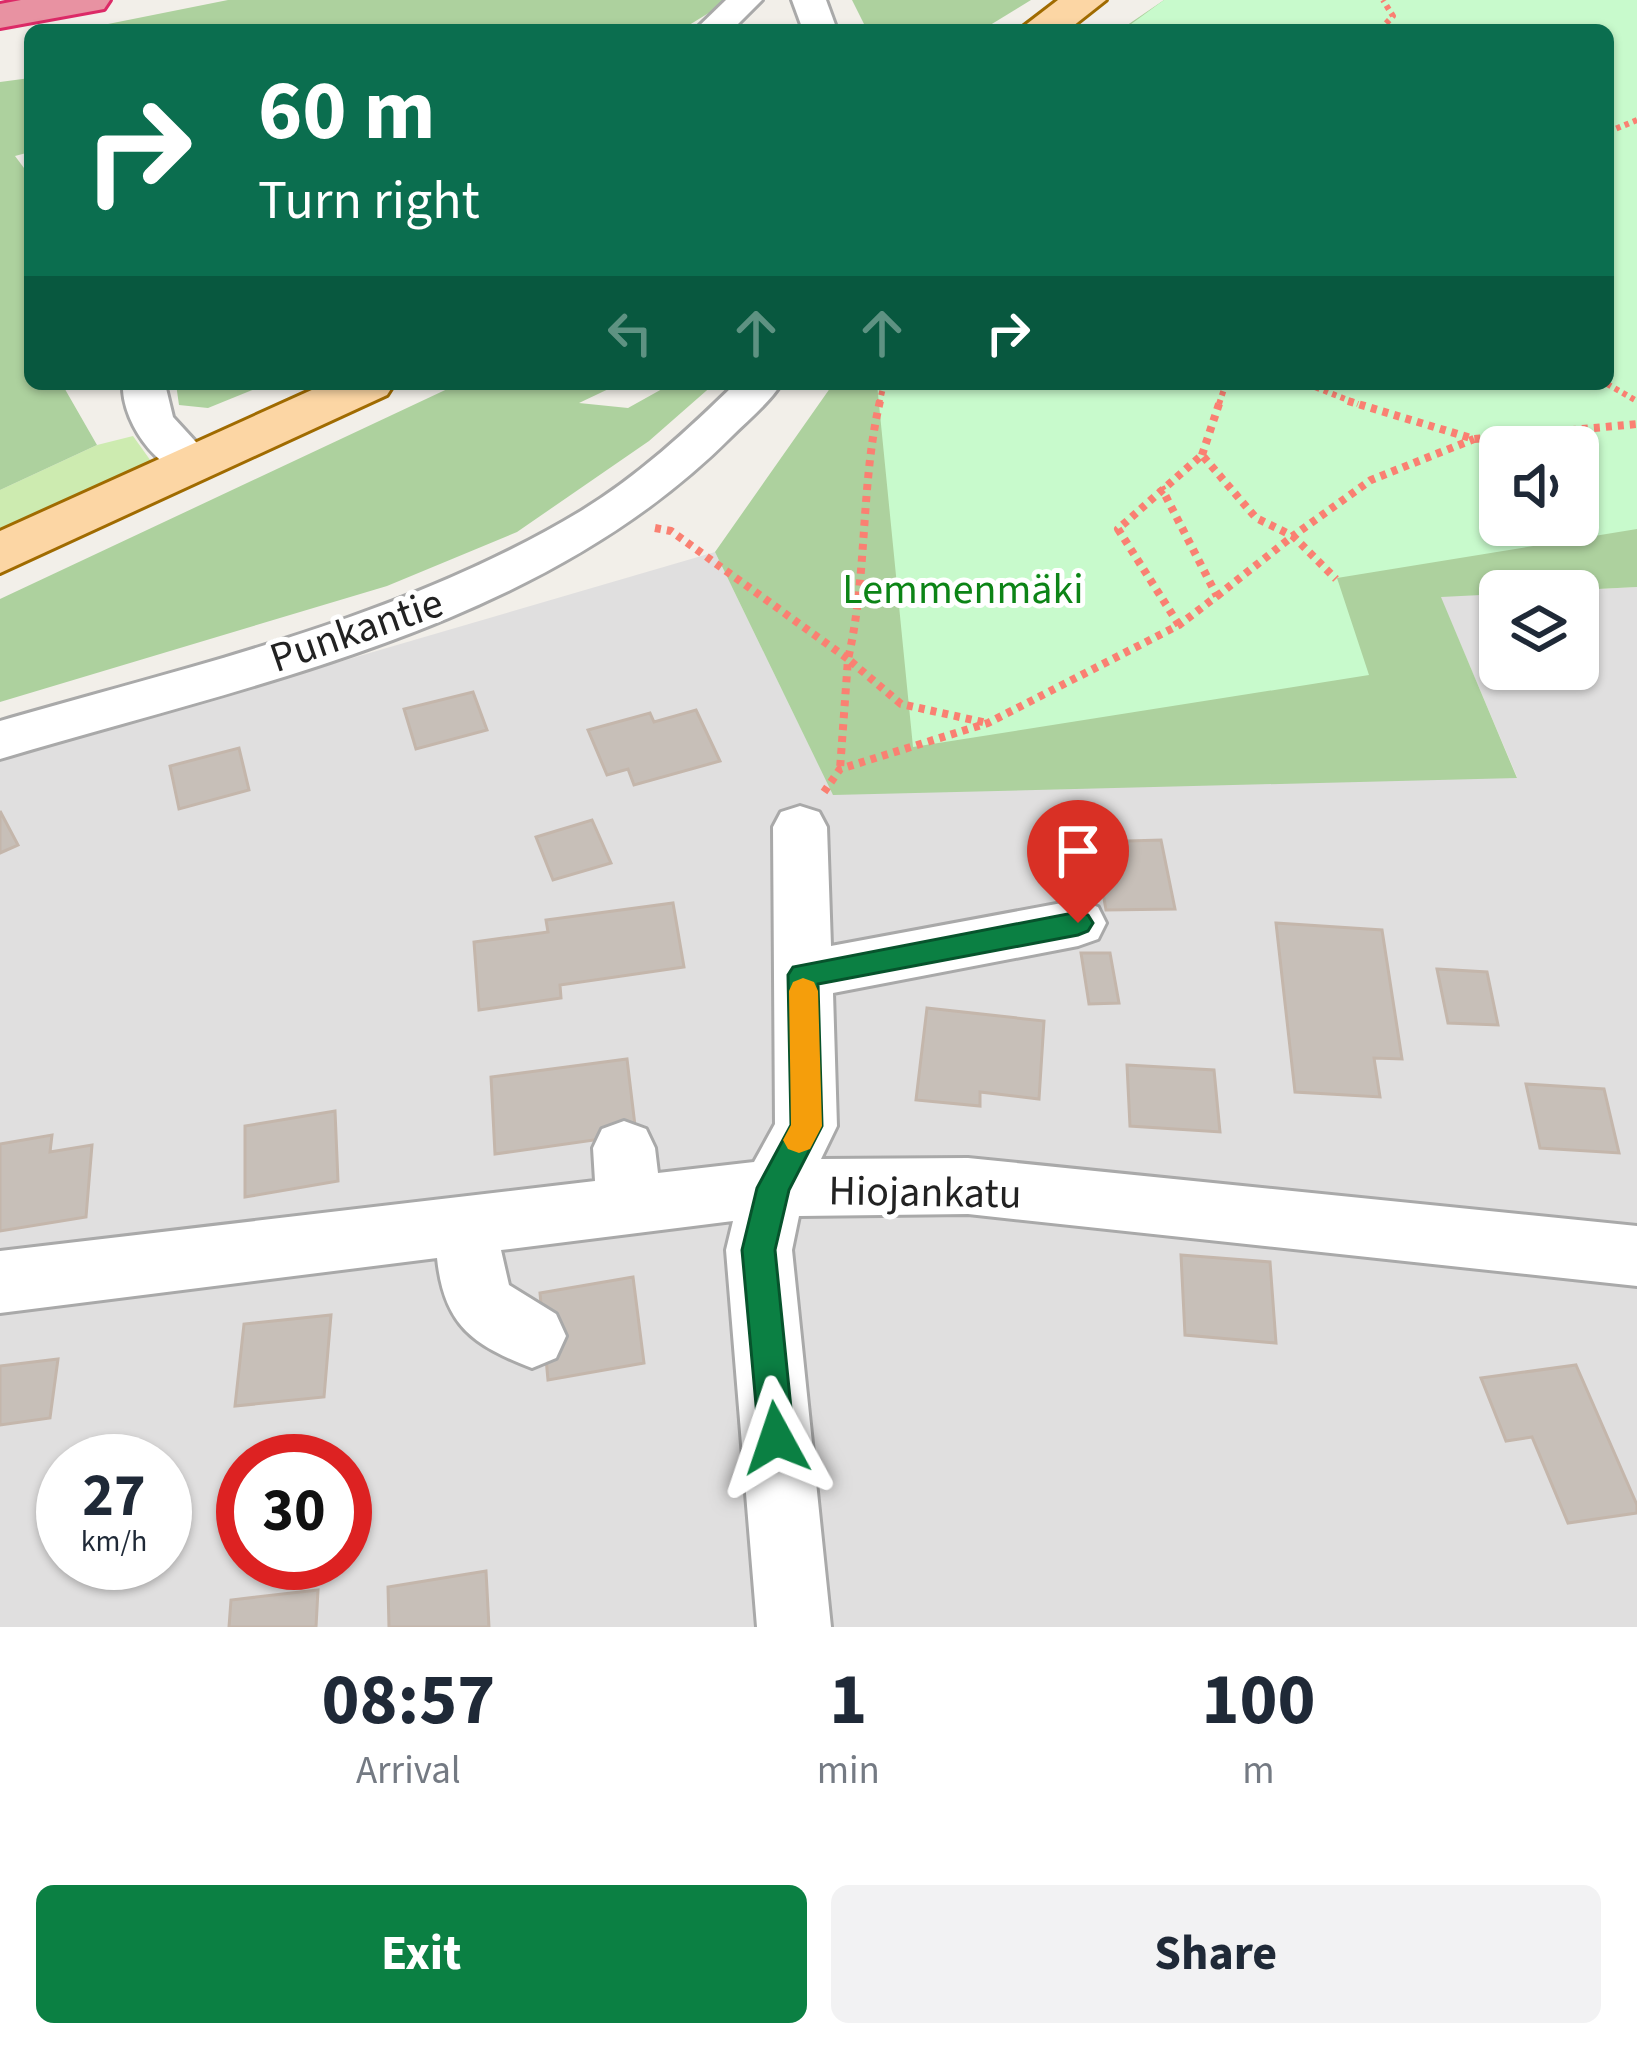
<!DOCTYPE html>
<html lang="en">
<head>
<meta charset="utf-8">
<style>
  body { margin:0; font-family:"Source Sans 3",sans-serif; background:#f2f2f3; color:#1f2937; height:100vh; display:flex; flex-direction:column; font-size:45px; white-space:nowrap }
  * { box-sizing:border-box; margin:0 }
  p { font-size:39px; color:#747a83 }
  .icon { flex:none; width:66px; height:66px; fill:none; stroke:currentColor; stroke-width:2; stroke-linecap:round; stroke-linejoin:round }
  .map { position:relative; height:1627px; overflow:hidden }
  .panel { display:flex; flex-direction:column; background:#fff; flex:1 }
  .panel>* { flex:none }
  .guide { position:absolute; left:24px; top:24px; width:1590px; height:366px; border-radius:18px; box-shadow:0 3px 9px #0004; background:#0b6e4f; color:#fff; overflow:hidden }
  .controls { position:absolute; left:1479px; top:426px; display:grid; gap:24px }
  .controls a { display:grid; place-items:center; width:120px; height:120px; border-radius:18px; background:#fff; box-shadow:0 3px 9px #0004; font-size:60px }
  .speed { position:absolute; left:36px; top:1434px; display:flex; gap:24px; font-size:60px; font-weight:700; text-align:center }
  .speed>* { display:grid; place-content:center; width:156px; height:156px; border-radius:50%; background:#fff; box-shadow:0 3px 9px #0004; line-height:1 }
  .speed small { font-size:30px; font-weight:400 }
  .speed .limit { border:18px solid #d22; background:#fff; color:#111 }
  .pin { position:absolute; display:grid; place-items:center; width:102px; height:102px; color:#fff; margin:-123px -51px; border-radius:50% 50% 50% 0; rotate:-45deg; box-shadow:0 0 12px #0007 }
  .pin .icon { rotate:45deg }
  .me { position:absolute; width:132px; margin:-66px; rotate:355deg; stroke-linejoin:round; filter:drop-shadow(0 0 9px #0008) }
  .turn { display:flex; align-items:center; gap:42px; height:252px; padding:0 36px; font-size:54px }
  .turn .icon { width:156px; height:156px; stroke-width:2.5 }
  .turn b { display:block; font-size:84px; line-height:102px }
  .lanes { display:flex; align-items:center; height:114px; padding:0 36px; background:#0003; justify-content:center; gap:60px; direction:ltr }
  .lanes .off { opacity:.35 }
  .eta { display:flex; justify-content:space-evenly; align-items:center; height:204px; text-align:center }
  .eta b { font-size:72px; font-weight:700; line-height:84px }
  .cta { display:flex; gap:24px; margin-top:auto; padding:24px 36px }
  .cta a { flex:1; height:138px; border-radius:18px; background:#0b8043; color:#fff; font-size:48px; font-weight:700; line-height:138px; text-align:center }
  .cta a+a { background:#f2f2f3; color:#1f2937 }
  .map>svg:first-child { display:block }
  .residential { fill:#e0dfdf; fill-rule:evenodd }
  .grass { fill:#cdebb0 }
  .forest { fill:#add19e; fill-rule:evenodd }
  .park { fill:#c8facc; fill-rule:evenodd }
  .building { fill:#c7bfb8; stroke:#c4b6ab; stroke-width:3 }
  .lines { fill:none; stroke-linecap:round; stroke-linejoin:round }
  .minor-casing { stroke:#a9a9a9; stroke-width:6 }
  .major-casing { stroke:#a06b00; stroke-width:6 }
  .highway-casing { stroke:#dc2a67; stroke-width:6 }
  .path-far1 { stroke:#fa8072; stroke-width:6; stroke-dasharray:4.5 4.5; stroke-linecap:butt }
  .path { stroke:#fa8072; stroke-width:8; stroke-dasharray:6 6; stroke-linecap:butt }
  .minor { fill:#fff; fill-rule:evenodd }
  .major { fill:#fcd6a4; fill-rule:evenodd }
  .highway { fill:#e892a2; fill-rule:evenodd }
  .route { fill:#0b8043; stroke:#07532c; stroke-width:3 }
  .slow { fill:#f59e0b }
  .labels { text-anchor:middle; stroke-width:10; stroke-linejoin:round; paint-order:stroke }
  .park-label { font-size:42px; fill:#0c8416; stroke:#fff }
  .street-label { font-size:42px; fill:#222; stroke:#fff }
</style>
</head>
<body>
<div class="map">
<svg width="1637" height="1627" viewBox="0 0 1637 1627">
  <rect width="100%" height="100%" fill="#f2efe9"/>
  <path class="residential" d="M 715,552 L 833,794 L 1517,777 L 1440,596 L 1500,594 L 1500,669 L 1578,669 L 1578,591 L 1559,591 L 1637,587 L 1637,1627 L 0,1627 L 0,761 ZM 63,1461 L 165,1461 L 165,1563 L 63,1563 ZM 243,1461 L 345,1461 L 345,1563 L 243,1563 Z"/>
  <polygon class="grass" points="133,436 153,464 0,534 0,490 97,445"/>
  <g class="forest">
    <polygon points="228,0 730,0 681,30 78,30"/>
    <polygon points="852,0 1031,0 982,30 867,30"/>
    <path d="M 1164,0 L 1637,0 L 1637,587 L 1441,597 L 1517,778 L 833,795 L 715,552 L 833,384 L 1608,384 L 1608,30 L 1120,30 ZM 1500,447 L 1578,447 L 1578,525 L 1500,525 Z"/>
    <polygon points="30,78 30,152 15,156 30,176 30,384 62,384 97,445 0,490 0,82"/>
    <polygon points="176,384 267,384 208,408 179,405"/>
    <polygon points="458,384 619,384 579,403 628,408 671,384 714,384 649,441 517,532 387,586 0,702 0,599"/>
  </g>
  <path class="park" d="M 1164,0 L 1637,0 L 1637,529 L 1337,578 L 1369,675 L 913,747 L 877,384 L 1608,384 L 1608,30 L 1123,30 ZM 1500,447 L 1578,447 L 1578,525 L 1500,525 Z"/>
  <g class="building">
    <polygon points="473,692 487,730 416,749 404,709"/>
    <polygon points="696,710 720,761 634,785 628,769 607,775 588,730 650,713 654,722"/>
    <polygon points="239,748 249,790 179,809 170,766"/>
    <polygon points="0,811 18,845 0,853"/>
    <polygon points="592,820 611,863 553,880 536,837"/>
    <polygon points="1161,840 1175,909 1106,910 1094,842"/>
    <polygon points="673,903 684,967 560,985 561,998 479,1010 474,942 548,932 546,920"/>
    <polygon points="1276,923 1382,930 1402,1059 1374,1058 1380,1097 1295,1092"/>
    <polygon points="1081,953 1110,953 1119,1003 1089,1004"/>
    <polygon points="1437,969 1487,972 1498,1025 1448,1023"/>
    <polygon points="927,1008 1044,1021 1039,1099 980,1092 980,1106 916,1100"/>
    <polygon points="627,1059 636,1134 495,1154 491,1077"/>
    <polygon points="1127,1065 1214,1070 1220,1132 1130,1126"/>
    <polygon points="1526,1084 1604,1089 1619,1153 1540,1148"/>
    <polygon points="335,1111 338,1181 245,1197 245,1126"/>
    <polygon points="52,1135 50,1152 92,1145 86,1217 0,1231 0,1144"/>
    <polygon points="1181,1255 1270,1262 1276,1343 1185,1335"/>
    <polygon points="633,1277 644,1363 548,1380 540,1293"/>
    <polygon points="331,1315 324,1397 235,1406 244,1324"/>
    <polygon points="58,1359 50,1418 0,1425 0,1366"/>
    <polygon points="1576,1365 1637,1505 1637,1513 1568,1523 1532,1437 1506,1441 1481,1378"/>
    <polygon points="486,1571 489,1627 389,1627 388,1587"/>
    <polygon points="318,1590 316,1627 229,1627 231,1600"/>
  </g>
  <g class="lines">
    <g class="minor-casing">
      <g id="minor">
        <polygon points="726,0 762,0 732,30 695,30"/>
        <polygon points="792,0 826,0 837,30 803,30"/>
        <path d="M 123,384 L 165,384 L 173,417 L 217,465 L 210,475 C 166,486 121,425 123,384 Z"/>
        <path d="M 735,384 L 781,384 C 768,404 748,420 731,437 C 540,629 250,684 0,759 L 0,721 C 197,664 404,618 581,511 C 638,476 687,431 735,384 Z"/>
        <path d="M 800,806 L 819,812 L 827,827 L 831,946 L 1078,900 L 1098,907 L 1106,923 L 1098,939 L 1078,946 L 833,993 L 837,1126 L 821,1159 L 968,1158 L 1637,1226 L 1637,1286 L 968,1214 L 799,1216 L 792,1250 L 831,1627 L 757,1627 L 726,1250 L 733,1221 L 501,1250 L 509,1285 L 556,1314 L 566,1336 L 556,1358 L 532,1368 C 473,1345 444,1326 437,1258 L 0,1313 L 0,1251 L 595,1181 L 593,1148 L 602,1129 L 624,1121 L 646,1129 L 655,1148 L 658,1173 L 754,1162 L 775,1124 L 773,827 L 781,812 Z"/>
      </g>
    </g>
    <g class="major-casing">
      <g id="major">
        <polygon points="1058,0 1106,0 1068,30 1019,30"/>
        <polygon points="325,384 394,384 387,395 0,573 0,531"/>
      </g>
    </g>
    <g class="highway-casing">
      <polygon id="highway" points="21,0 110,0 104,9 0,28 0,4"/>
    </g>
    <g class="path-far1">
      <polyline points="1380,30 1393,16 1383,0"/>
      <polyline points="1608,132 1637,120"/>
      <polyline points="1307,384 1358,404"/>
      <polyline points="1607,384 1637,401"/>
      <polyline points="879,404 884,384"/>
      <polyline points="1219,404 1225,386 1235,384"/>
    </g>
    <g class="path">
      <path d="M 880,401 C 860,486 868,574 848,659 L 901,704 L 987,723"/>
      <polyline points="1348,401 1474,439 1637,424"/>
      <polyline points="1202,455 1220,401"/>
      <polyline points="655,528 671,531 848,659 840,769"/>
      <polyline points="1217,596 1293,536 1336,579"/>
      <polyline points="1179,625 1118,529 1202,455 1256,518 1293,536 1371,480 1474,439"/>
      <polyline points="824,792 840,769 988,723 1179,625 1217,596 1161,487"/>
    </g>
    <use href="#minor" class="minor"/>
    <use href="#major" class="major"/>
    <use href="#highway" class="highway"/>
  </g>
  <polygon class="route" points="1078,912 1088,915 1093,923 1088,931 1078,935 818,984 822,1126 789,1190 775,1250 794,1438 789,1450 776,1456 764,1450 759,1438 742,1250 757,1188 791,1125 788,975 793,967"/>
  <polygon class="slow" points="803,978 814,982 818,991 822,1126 810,1149 799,1153 788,1149 783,1140 791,1125 789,991 793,982"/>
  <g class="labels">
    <g class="park-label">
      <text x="963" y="603">Lemmenmäki</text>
    </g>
    <g class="street-label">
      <text transform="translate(356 629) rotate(-19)" y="15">Punkantie</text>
      <text transform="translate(925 1191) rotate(1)" y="15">Hiojankatu</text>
    </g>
  </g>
</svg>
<div class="controls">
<a><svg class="icon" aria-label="sound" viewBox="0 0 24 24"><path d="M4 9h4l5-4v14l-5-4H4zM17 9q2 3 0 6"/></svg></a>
<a><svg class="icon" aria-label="layers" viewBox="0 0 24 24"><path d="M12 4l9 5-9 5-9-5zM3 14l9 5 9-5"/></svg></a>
</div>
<div class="speed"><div>27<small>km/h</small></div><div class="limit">30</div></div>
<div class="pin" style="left:1078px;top:923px;background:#d93025"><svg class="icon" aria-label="arrive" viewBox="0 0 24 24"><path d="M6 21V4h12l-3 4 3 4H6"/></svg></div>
<svg class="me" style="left:776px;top:1438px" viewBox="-20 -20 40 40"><path d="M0-17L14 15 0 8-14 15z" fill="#0b8043" stroke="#fff" stroke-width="4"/></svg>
<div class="guide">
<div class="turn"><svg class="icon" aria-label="right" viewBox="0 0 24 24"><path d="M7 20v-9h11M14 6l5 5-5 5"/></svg><div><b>60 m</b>Turn right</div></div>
<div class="lanes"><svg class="icon off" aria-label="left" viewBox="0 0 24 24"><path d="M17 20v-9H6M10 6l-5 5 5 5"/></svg><svg class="icon off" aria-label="ahead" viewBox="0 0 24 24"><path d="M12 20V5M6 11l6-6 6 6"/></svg><svg class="icon off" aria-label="ahead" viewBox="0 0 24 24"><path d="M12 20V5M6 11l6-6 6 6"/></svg><svg class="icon" aria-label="right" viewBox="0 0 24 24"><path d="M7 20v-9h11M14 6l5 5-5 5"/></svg></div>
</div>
</div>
<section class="panel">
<div class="eta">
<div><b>08:57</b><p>Arrival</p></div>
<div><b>1</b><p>min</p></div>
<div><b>100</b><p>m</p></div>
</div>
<div class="cta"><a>Exit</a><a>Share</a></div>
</section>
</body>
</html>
